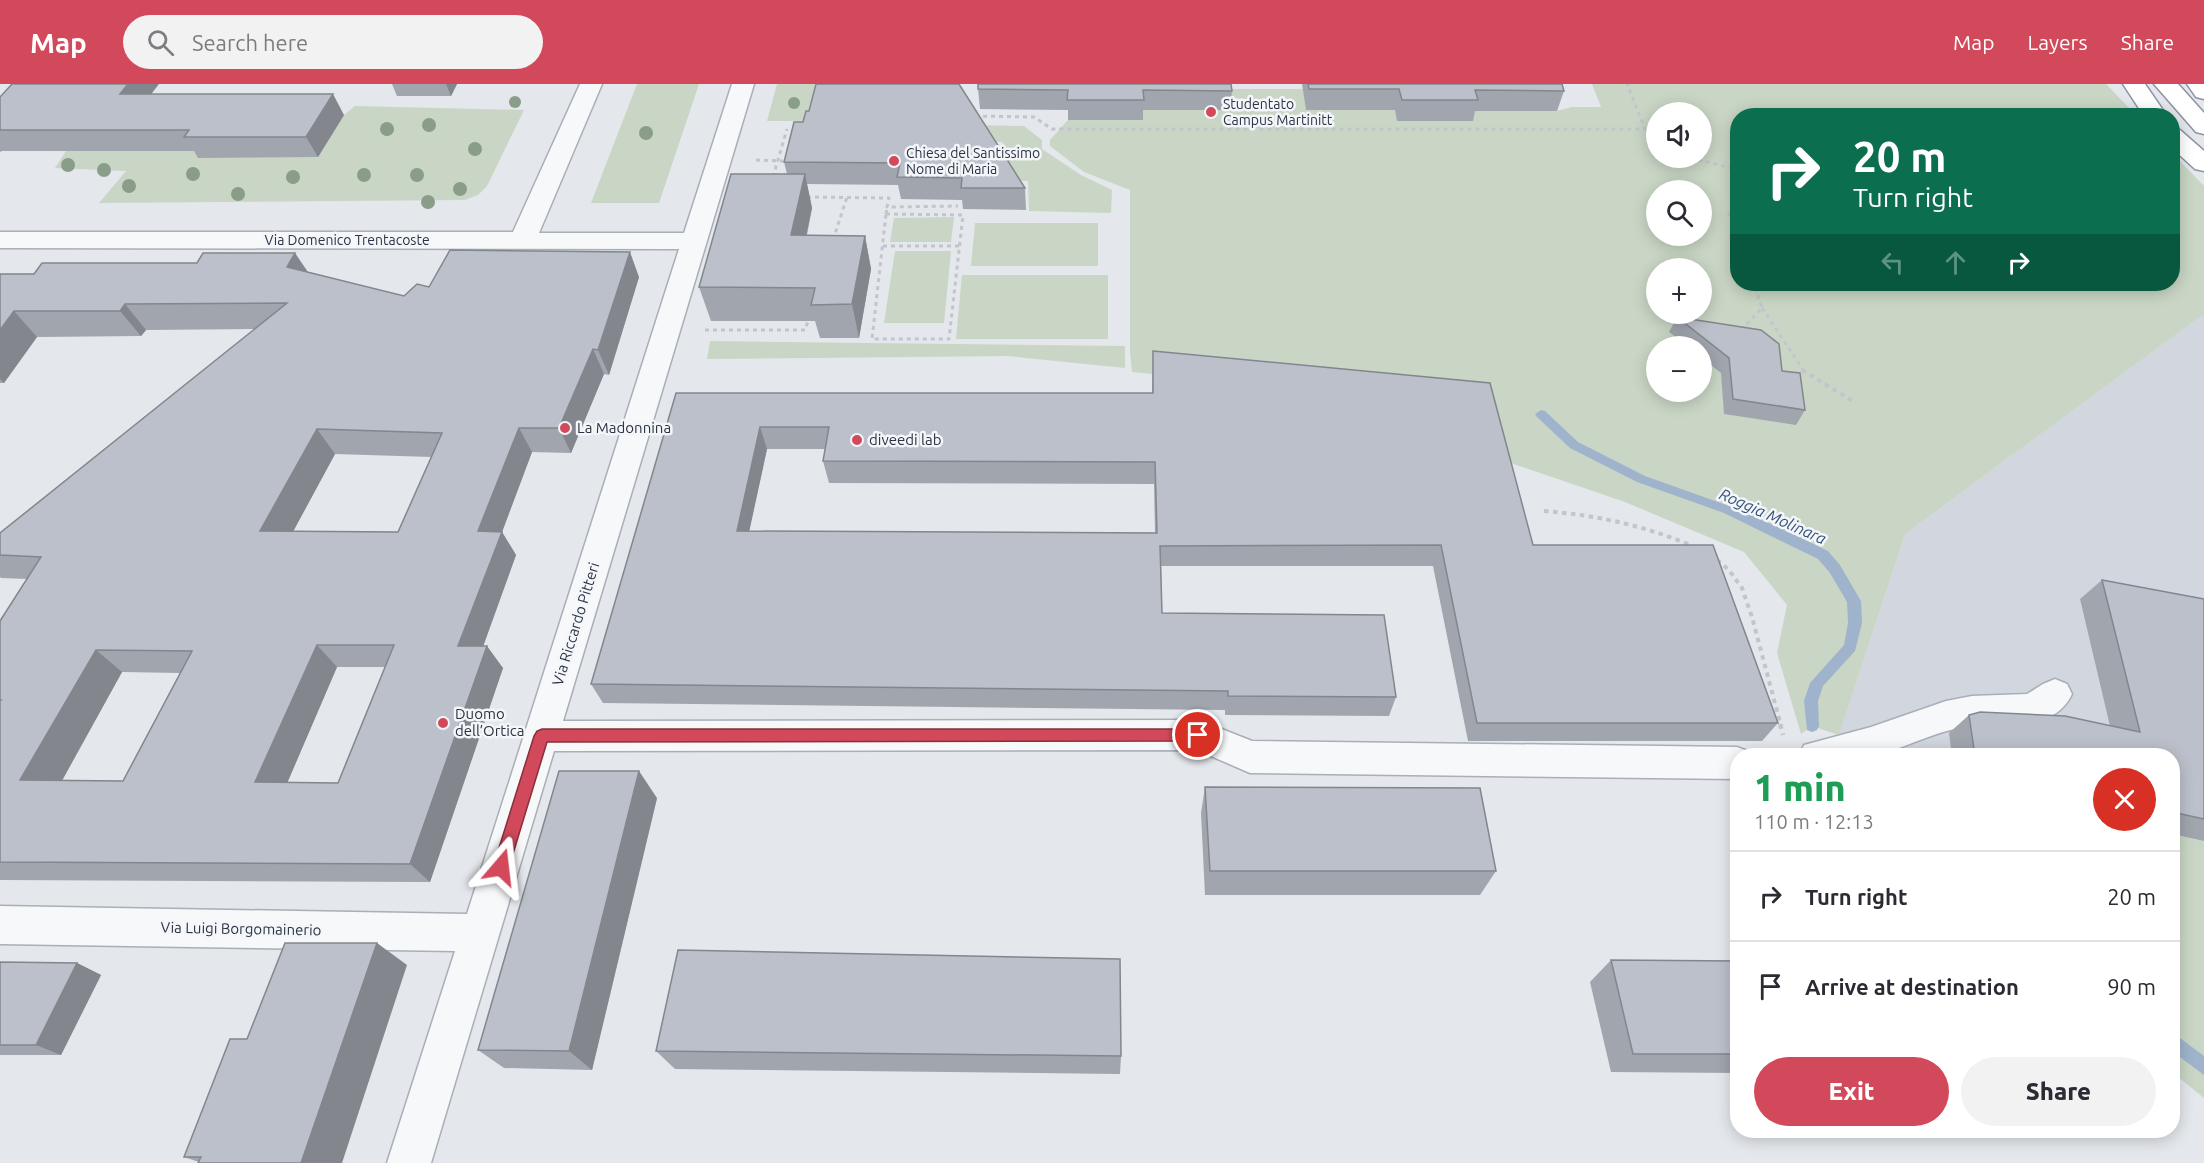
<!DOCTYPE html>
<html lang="en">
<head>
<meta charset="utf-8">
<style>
  body { margin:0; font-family:Ubuntu,sans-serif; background:#f2f2f3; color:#2b2b33; height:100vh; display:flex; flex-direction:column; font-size:22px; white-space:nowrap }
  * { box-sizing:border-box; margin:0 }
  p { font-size:20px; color:#7c7c81 }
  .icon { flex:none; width:33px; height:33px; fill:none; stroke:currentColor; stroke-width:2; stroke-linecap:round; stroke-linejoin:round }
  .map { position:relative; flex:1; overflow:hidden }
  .sheet { position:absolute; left:1730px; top:664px; width:450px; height:390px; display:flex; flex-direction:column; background:#fff; border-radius:24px; box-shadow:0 3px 15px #0003 }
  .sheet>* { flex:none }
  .banner { position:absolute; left:1730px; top:24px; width:450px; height:183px; border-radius:24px; box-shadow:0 3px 15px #0003; background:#0b6e4f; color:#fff; overflow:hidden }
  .controls { position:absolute; left:1646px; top:18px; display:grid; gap:12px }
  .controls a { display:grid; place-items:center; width:66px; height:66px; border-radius:50%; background:#fff; box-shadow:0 3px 15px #0003; font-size:30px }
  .pin { position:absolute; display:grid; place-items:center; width:51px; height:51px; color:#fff; margin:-26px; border:3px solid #fff; border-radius:50%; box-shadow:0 2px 6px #0007 }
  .me { position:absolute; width:66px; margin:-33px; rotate:17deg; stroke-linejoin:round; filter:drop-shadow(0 0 4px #0008) }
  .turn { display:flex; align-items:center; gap:21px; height:126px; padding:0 24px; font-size:27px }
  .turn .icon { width:78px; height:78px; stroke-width:2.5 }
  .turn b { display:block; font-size:42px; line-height:51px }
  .lanes { display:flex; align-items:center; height:57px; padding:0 24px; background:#0003; justify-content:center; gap:30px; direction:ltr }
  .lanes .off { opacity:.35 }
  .round { display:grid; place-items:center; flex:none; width:63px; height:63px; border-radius:32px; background:#f2f2f3 }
  .headline { display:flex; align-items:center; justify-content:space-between; height:102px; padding:0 24px }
  h1 { font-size:36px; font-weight:800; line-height:45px; color:#1e9e55 }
  .primary-button { display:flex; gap:12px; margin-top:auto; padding:12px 24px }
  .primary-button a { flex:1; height:69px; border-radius:36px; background:#d1495b; color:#fff; font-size:24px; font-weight:800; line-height:69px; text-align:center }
  .primary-button a+a { background:#f2f2f3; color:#2b2b33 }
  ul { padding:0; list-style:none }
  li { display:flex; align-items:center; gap:18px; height:90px; padding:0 24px; border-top:2px solid #e1e1e2 }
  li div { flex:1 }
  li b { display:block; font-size:22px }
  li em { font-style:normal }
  header { display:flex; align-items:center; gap:36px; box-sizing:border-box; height:84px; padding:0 30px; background:#d1495b; color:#fff }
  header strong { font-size:28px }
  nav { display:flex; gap:33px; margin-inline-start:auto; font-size:21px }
  .search { width:420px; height:54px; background:#f2f2f3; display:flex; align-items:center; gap:15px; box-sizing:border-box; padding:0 21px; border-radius:33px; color:#7c7c81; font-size:22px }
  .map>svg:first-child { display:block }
  .built { fill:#d2d6de }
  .green { fill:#c9d6c5; fill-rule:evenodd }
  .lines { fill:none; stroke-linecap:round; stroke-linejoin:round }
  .stream { fill:#9fb4cc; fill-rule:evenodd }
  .minor-casing { stroke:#a9aeb7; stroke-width:3 }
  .highway-casing { stroke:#8b94a3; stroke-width:3 }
  .path-far2 { stroke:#c2c5cb; stroke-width:3; stroke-dasharray:4 4; stroke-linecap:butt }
  .path-far1 { stroke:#c2c5cb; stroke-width:4; stroke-dasharray:4.5 4.5; stroke-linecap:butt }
  .path { stroke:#c2c5cb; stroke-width:4.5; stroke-dasharray:5 5; stroke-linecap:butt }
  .minor { fill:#f7f8fa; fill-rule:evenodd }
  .highway { fill:#fff; fill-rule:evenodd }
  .tree { fill:#899d89 }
  .wall { fill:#a1a5ae; fill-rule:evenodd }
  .shaded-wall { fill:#83868d }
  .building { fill:#bbc0ca; stroke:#83868d; stroke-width:1.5; fill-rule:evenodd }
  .route { fill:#d1495b; stroke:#882f3b; stroke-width:1.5 }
  .poi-dot { fill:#d1495b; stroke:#f4f6f9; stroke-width:2 }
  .labels { text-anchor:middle; stroke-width:5; stroke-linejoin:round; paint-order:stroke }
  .far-poi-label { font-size:14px; fill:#2b3445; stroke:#f4f6f9; text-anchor:start }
  .far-street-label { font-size:14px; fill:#2b3445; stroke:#f4f6f9 }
  .poi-label { font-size:15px; fill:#2b3445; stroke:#f4f6f9; text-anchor:start }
  .street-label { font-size:15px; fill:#2b3445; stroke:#f4f6f9 }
  .water-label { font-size:16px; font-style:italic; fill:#34527a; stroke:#f4f6f9 }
</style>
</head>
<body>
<header>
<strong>Map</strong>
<div class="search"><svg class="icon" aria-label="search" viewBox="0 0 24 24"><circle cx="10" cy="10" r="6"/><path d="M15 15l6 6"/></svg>Search here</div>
<nav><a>Map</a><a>Layers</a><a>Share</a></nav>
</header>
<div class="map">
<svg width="2204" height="1079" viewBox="0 0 2204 1079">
  <rect width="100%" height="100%" fill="#e4e7ec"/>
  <polygon class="built" points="2204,230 2204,757 2172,672 1860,672 1839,651 1905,450"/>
  <g class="green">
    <polygon points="637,0 699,0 659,119 591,119"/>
    <polygon points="777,0 825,0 815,37 767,37"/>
    <path d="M 1592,0 L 2106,0 L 2136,31 L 1737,32 L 1737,200 L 2172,200 L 2172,69 L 2204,102 L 2204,230 L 1905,450 L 1839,651 L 1812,642 L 1801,650 L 1777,569 L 1787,521 L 1744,468 L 1625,418 L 1496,374 L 1482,321 L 1132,288 L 1130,268 L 1130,106 L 1084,88 L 1050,62 L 1050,56 L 1068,36 L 1143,26 L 1228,5 L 1303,5 L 1306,26 L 1395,26 L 1398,37 L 1472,37 L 1470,27 L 1557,27 L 1572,23 L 1601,23 ZM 1656,28 L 1701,28 L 1701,74 L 1656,74 ZM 1656,106 L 1701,106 L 1701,152 L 1656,152 ZM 1656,184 L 1701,184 L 1701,230 L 1656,230 ZM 1656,262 L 1701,262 L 1701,308 L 1656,308 Z"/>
    <polygon points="355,22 524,26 487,102 478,111 465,116 99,119 126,87 55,84 66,67 203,67 344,31"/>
    <polygon points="976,41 1024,42 1042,56 1042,65 1081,91 1112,106 1111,129 1029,127 1028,97 1000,96 1003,58 973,58"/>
    <polygon points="954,133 951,158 890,158 894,134"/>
    <polygon points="975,139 1098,139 1098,182 971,182"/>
    <polygon points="895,167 951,167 944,239 884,239"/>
    <polygon points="962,191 1108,191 1108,255 956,255"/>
    <polygon points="710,257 1125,262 1125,284 1007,272 707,275"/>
    <polygon points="2172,750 2204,757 2204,1014 2172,988"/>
  </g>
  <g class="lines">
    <g class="stream">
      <polygon points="1541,326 1545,327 1578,358 1645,392 1732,423 1780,444 1828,467 1840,481 1861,517 1862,539 1855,567 1823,602 1818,617 1819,642 1817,646 1812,648 1807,646 1804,617 1810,599 1844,561 1848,539 1847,518 1830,489 1818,475 1724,429 1637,398 1570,364 1537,333 1535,330"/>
      <polygon points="2172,948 2204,972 2204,991 2172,967"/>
    </g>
    <g class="minor-casing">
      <g id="minor">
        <polygon points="580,0 602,0 539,149 684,149 732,0 754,0 563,637 1199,636 1252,657 1737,663 1750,668 1752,672 1737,672 1737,695 1250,689 1197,666 554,667 431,1079 387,1079 455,867 0,860 0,822 467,830 679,165 0,164 0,148 513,148"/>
        <path d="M 2055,595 L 2067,600 L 2072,610 C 2052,652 1997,637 1960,644 C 1931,649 1905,664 1877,671 C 1858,676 1820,672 1799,672 L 1804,661 L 1871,643 L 1946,617 L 1972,612 L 2027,610 L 2043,600 Z"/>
      </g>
    </g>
    <g class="highway-casing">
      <g id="highway">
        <polygon points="2123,0 2145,0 2167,32 2144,32"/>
        <polygon points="2154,0 2178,0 2204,29 2204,50 2196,48"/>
        <polygon points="2187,0 2204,0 2204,15 2196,13"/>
        <polygon points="2172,44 2180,46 2204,67 2204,87 2195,85 2172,64"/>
      </g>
    </g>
    <g class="path-far2">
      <polyline points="975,32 1034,33 1052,45 1645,45 1627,0"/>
      <polyline points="1645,45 1656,47"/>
      <polyline points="1690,74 1736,85 1737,93"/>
      <polyline points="756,76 783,77"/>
      <polyline points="773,93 787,45"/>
      <polyline points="807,113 889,114 887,123 958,122"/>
      <polyline points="1737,123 1729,131 1737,153"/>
      <polygon points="886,130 963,131 949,255 872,255"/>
      <polyline points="886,130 887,123"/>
      <polyline points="833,156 847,113"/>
      <polyline points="883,162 959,162"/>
      <polyline points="1762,224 1804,287"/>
      <polyline points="705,246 805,246 809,234"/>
      <polyline points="1741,246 1762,224 1754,200"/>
    </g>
    <g class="path-far1">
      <polyline points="1802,286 1856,319"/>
      <path d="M 1544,427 C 1597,431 1646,442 1695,463"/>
      <polyline points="1717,476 1729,486 1742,504 1752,533 1781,642"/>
    </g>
    <polyline class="path" points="1780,640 1783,651"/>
    <use href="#minor" class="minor"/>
    <use href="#highway" class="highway"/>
  </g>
  <g class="tree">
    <circle cx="515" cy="18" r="6"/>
    <circle cx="794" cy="19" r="6"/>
    <circle cx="429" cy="41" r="7"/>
    <circle cx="387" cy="45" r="7"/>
    <circle cx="646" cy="49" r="7"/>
    <circle cx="475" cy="65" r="7"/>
    <circle cx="68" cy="81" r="7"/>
    <circle cx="104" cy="86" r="7"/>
    <circle cx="193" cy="90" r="7"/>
    <circle cx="364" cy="91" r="7"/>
    <circle cx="417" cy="91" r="7"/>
    <circle cx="293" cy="93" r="7"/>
    <circle cx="129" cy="102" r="7"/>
    <circle cx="460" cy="105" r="7"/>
    <circle cx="238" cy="110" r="7"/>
    <circle cx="428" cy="118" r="7"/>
  </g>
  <g class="wall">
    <polygon points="392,0 457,0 451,12 397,12"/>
    <polygon points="1302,0 1562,0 1564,7 1557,27 1475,27 1473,37 1397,37 1395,26 1306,26"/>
    <polygon points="978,5 1232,7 1230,26 1143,26 1143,36 1068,36 1068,26 980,25"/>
    <polygon points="151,10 344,31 318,73 198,74 194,67 2,67 0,68 0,13"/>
    <polygon points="794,38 1025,104 1026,126 963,125 962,116 901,115 898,101 807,100 812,124 807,151 865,152 871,185 859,254 820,254 815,237 711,237 699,203 787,90 784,78"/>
    <path d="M 308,188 L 404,212 L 429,203 L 639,193 L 609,291 L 604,290 L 571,369 L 532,368 L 502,448 L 516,471 L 483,562 L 503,584 L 430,798 L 0,796 L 0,537 L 27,495 L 1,494 L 0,493 L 0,449 L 255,245 L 146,246 L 141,252 L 37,253 L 4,299 L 0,299 L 0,190 ZM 335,370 L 432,373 L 398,448 L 293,447 ZM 337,583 L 385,583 L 338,699 L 287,699 ZM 122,588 L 180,589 L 123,697 L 62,697 Z"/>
    <polygon points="1677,233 1782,287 1805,326 1796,341 1724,330 1721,289 1701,273 1701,262 1688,262 1669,248"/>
    <path d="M 1153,267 L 1533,461 L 1778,639 L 1762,657 L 1468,657 L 1433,482 L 1161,482 L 1162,529 L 1396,613 L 1389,632 L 1225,631 L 1225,626 L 603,619 L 591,600 L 676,309 L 1152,309 ZM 767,365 L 825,365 L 823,377 L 829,399 L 1154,400 L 1155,449 L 749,447 Z"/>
    <polygon points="2102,496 2204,515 2204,757 2172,750 2172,672 1952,672 1949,649 1969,631 2110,642 2080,515"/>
    <polygon points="1205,703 1496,787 1480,811 1205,811 1201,729"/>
    <polygon points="657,714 592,986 504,984 478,966"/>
    <polygon points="1611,876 1737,877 1737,989 1611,988 1590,898"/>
    <polygon points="0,878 77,879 101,891 61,971 0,971"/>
    <polygon points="407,881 199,1078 184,1073 247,955"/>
    <polygon points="656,967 1121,972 1120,990 675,985"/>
  </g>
  <g class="shaded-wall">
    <polygon points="128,0 159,0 135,31 120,10"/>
    <polygon points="446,0 457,0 451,12"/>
    <polygon points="333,10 344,31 318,73 306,53"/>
    <polygon points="805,90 812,124 799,185 791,151"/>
    <polygon points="865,152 871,185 859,254 852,220"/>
    <polygon points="630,168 639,193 609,291 598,266"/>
    <polygon points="295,169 312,194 287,183"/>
    <polygon points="125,220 146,246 141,252 120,227"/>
    <polygon points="14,227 37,253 4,299 0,295 0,246"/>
    <polygon points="593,265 604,290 571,369 559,344"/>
    <polygon points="760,343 767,365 745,467 737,447"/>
    <polygon points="519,344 532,368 502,448 516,471 475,585 458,562 478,447"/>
    <polygon points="317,345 335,370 281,470 260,447"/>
    <polygon points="317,561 337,583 279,718 255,698"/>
    <polygon points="487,562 503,584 430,798 410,780"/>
    <polygon points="96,566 122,588 51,716 20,696"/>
    <polygon points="639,687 657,714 592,986 569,967"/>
    <polygon points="377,859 407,881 342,1079 301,1079"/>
    <polygon points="77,879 101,891 61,971 36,961"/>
  </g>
  <g class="building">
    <polygon points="12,0 128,0 120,10 333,10 306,53 184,53 189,46 0,46 0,13"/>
    <polygon points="816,0 959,0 1025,104 961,104 962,94 897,93 900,79 784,78 794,38 803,38 806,27 809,27"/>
    <polygon points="978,0 1231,0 1232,7 1143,6 1144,16 1067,16 1068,6 978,5"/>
    <polygon points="1308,0 1562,0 1564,7 1475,6 1478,16 1402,16 1399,5 1309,5"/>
    <polygon points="731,90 805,90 791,151 865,152 852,220 811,221 815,204 699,203"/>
    <path d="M 450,166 L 630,168 L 598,266 L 593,265 L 559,344 L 519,344 L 478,447 L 502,448 L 458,562 L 487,562 L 410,780 L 0,778 L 0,617 L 1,616 L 0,616 L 0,537 L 41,473 L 0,471 L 0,449 L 287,219 L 125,220 L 120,227 L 14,227 L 0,246 L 0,190 L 34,190 L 42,179 L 197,179 L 203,169 L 295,169 L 287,183 L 404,212 L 417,200 L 429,203 ZM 317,345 L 442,349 L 398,448 L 260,447 ZM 317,561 L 394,561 L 338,699 L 255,698 ZM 96,566 L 192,567 L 123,697 L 20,696 Z"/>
    <polygon points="1677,233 1761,246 1779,260 1782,287 1800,289 1805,326 1733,315 1729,274"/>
    <path d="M 1153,267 L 1490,299 L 1533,461 L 1713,461 L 1778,639 L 1477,639 L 1441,461 L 1160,462 L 1162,529 L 1384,531 L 1396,613 L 1228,612 L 1228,607 L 591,600 L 676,309 L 1153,309 ZM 760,343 L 829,343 L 823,377 L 1155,378 L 1157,449 L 737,447 Z"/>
    <polygon points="2102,496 2204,515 2204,735 2172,728 2172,672 1975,672 1969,631 1980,628 2065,632 2140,648"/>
    <polygon points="559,687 639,687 569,967 478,966"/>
    <polygon points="1205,703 1480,704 1496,787 1210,787"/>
    <polygon points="285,859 377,859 301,1079 198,1079 201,1073 184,1073 230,955 247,955"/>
    <polygon points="678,866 1120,875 1121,972 656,967"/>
    <polygon points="1611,876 1737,877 1737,970 1633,970"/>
    <polygon points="0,878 77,879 36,961 0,961"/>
  </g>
  <polygon class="route" points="542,645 1198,645 1204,647 1206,651 1204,655 1198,657 547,658 509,783 507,788 501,790 496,788 493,783 534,652 537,647"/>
  <g class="poi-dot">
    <circle cx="1211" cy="28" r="6"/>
    <circle cx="894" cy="77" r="6"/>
    <circle cx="565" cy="344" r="6"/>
    <circle cx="857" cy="356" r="6"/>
    <circle cx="443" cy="639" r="6"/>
  </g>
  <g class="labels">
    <g class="far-poi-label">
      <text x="1223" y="25">Studentato<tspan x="1223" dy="16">Campus Martinitt</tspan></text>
      <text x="906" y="74">Chiesa del Santissimo<tspan x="906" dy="16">Nome di Maria</tspan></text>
    </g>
    <g class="far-street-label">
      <text x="347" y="161">Via Domenico Trentacoste</text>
    </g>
    <g class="poi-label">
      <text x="577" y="349">La Madonnina</text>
      <text x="869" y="361">diveedi lab</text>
      <text x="455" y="635">Duomo<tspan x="455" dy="17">dell’Ortica</tspan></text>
    </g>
    <g class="street-label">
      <text transform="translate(576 540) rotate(-73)" y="5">Via Riccardo Pitteri</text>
      <text transform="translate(241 845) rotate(1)" y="5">Via Luigi Borgomainerio</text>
    </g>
    <g class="water-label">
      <text transform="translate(1773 432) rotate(24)" y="6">Roggia Molinara</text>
    </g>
  </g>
</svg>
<div class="controls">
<a><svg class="icon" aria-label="sound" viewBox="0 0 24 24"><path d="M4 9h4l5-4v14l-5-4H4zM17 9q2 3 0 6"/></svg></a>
<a><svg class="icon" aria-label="search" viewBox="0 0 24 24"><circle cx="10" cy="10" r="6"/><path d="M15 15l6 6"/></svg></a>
<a>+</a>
<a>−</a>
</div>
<div class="pin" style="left:1198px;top:651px;background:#d93025"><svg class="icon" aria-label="arrive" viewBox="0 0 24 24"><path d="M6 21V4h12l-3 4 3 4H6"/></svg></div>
<svg class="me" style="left:501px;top:783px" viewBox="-20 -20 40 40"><path d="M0-17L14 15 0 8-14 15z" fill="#d1495b" stroke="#fff" stroke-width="4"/></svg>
<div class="banner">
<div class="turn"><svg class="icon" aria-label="right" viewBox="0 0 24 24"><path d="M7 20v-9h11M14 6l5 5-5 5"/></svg><div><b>20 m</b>Turn right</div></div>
<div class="lanes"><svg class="icon off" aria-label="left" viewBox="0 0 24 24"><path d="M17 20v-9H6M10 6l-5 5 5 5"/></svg><svg class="icon off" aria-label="ahead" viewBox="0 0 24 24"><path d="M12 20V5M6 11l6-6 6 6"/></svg><svg class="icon" aria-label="right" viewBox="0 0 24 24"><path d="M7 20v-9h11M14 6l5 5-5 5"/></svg></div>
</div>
<section class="sheet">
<div class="headline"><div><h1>1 min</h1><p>110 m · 12:13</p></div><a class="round" style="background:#d93025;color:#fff"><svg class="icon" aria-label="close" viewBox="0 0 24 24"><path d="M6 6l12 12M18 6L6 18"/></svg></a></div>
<ul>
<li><svg class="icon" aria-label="right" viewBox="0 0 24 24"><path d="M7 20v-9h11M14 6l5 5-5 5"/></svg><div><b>Turn right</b></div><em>20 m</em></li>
<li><svg class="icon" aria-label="arrive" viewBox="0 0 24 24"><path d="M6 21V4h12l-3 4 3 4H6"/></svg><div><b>Arrive at destination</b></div><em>90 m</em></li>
</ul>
<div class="primary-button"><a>Exit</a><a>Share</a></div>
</section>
</div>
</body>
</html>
